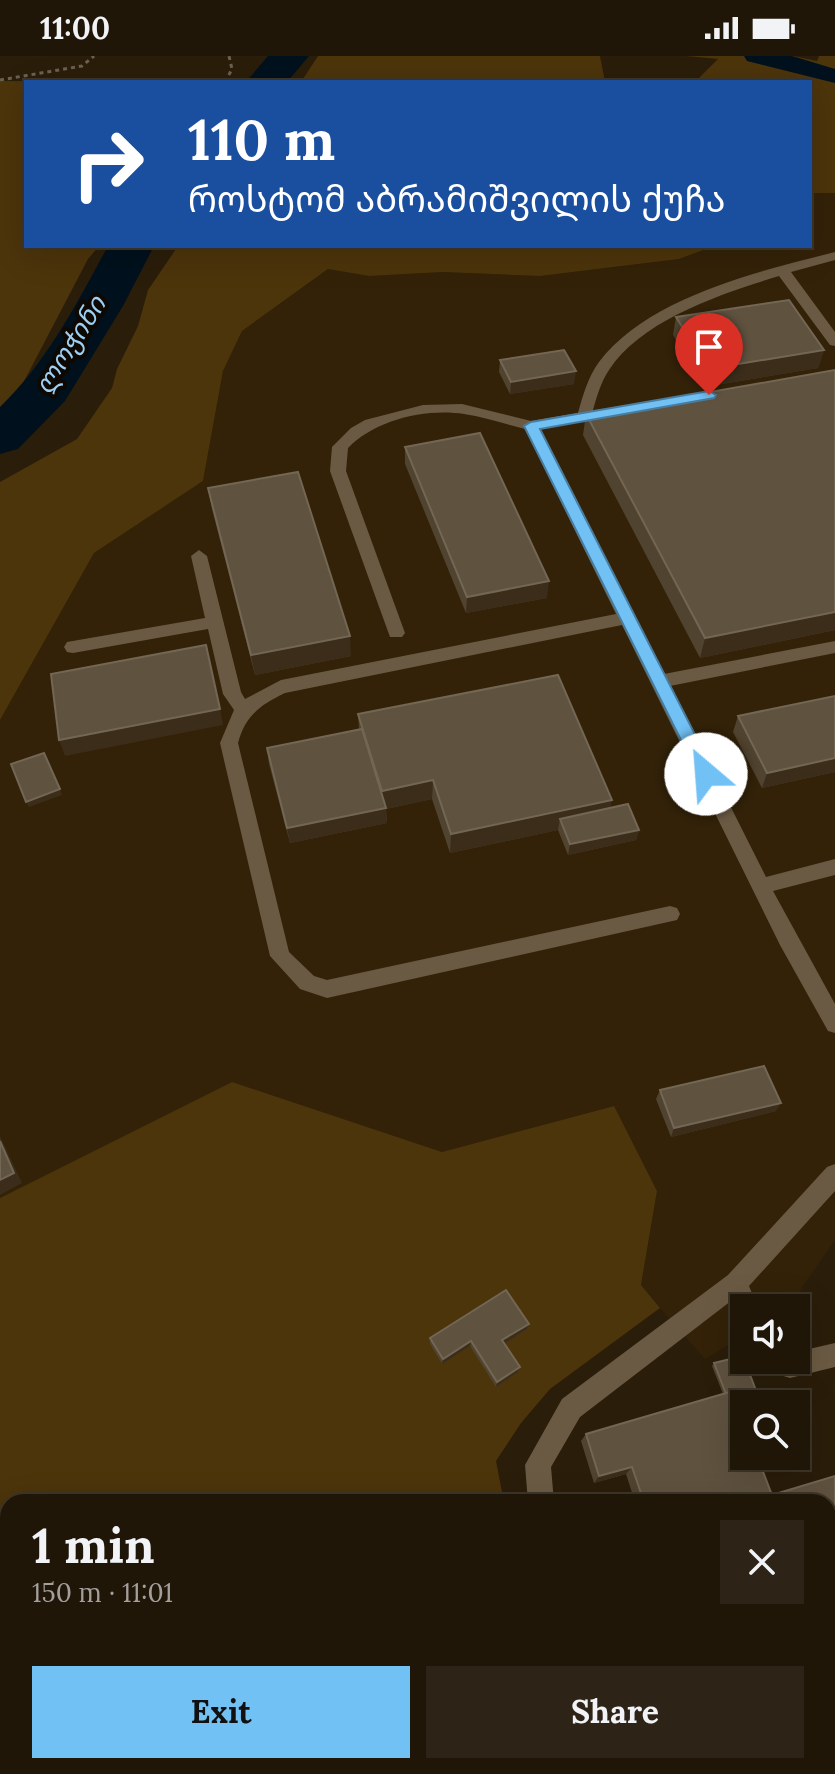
<!DOCTYPE html>
<html lang="en">
<head>
<meta charset="utf-8">
<style>
  body { margin:0; font-family:Lora,"Noto Sans Georgian",serif; background:#2d2316; color:#f1f3f6; height:100vh; display:flex; flex-direction:column; font-size:30px; white-space:nowrap }
  * { box-sizing:border-box; margin:0 }
  p { font-size:26px; color:#a29f9c }
  .icon { flex:none; width:44px; height:44px; fill:none; stroke:currentColor; stroke-width:2; stroke-linecap:round; stroke-linejoin:round }
  .map { position:relative; flex:1; overflow:hidden }
  .sheet { position:absolute; left:0px; top:1438px; width:836px; height:280px; display:flex; flex-direction:column; background:#201608; border-radius:24px 24px 0 0; box-shadow:0 8px 32px #0002,0 0 0 2px #3d3529 }
  .sheet>* { flex:none }
  .banner { position:absolute; left:24px; top:24px; width:788px; height:168px; border-radius:0px; box-shadow:0 8px 32px #0002,0 0 0 2px #3d3529; background:#1a4fa0; color:#fff; overflow:hidden }
  .tools { position:absolute; left:730px; top:1238px; display:grid; gap:16px }
  .tools a { display:grid; place-items:center; width:80px; height:80px; border-radius:0px; background:#201608; box-shadow:0 8px 32px #0002,0 0 0 2px #3d3529; font-size:40px }
  .pin { position:absolute; display:grid; place-items:center; width:68px; height:68px; color:#fff; margin:-82px -34px; border-radius:50% 50% 50% 0; rotate:-45deg; box-shadow:0 0 8px #0007 }
  .pin .icon { rotate:45deg }
  .me { position:absolute; width:88px; margin:-44px; rotate:333deg; stroke-linejoin:round; filter:drop-shadow(0 0 6px #0008) }
  .turn { display:flex; align-items:center; gap:28px; height:168px; padding:0 32px; font-size:36px }
  .turn .icon { width:104px; height:104px; stroke-width:2.5 }
  .turn b { display:block; font-size:56px; line-height:68px }
  .round { display:grid; place-items:center; flex:none; width:84px; height:84px; border-radius:0px; background:#2d2316 }
  .head { display:flex; align-items:center; justify-content:space-between; height:136px; padding:0 32px }
  h1 { font-size:48px; font-weight:700; line-height:60px }
  .action { display:flex; gap:16px; margin-top:auto; padding:16px 32px }
  .action a { flex:1; height:92px; border-radius:0px; background:#71c1f5; color:#111; font-size:32px; font-weight:700; line-height:92px; text-align:center }
  .action a+a { background:#2d2316; color:#f1f3f6 }
  .status { display:flex; justify-content:space-between; align-items:center; height:56px; padding:0 40px; background:#201608; direction:ltr }
  .status svg { height:22px; fill:currentColor }
  .map>svg:first-child { display:block }
  .built { fill:#332208 }
  .green { fill:#4c340b }
  .lines { fill:none; stroke-linecap:round; stroke-linejoin:round }
  .canal { fill:#00111d; fill-rule:evenodd }
  .river { fill:#00111d; fill-rule:evenodd }
  .path { stroke:#6c6150; stroke-width:3; stroke-dasharray:4 4; stroke-linecap:butt }
  .minor { fill:#6b5a43; fill-rule:evenodd }
  .wall { fill:#50432f }
  .shaded-wall { fill:#3b2d1a }
  .building { fill:#5f523f; stroke:#726654; stroke-width:2 }
  .route { fill:#71c1f5; stroke:#497d9f; stroke-width:2 }
  .labels { text-anchor:middle; stroke-width:8; stroke-linejoin:round; paint-order:stroke }
  .far-water-label { font-size:26px; font-style:italic; fill:#9dd0f4; stroke:#0e0803 }
</style>
</head>
<body>
<div class="status"><b>11:00</b><svg viewBox="0 0 49 12"><path d="M0 12V9h3v3zM5 12V6h3v6zM10 12V3h3v9zM15 12V0h3v12zM26 1h20v11H26zM47 4h2v5h-2z"/></svg></div>
<div class="map">
<svg width="835" height="1718" viewBox="0 0 835 1718">
  <rect width="100%" height="100%" fill="#2a1d0a"/>
  <polygon class="built" points="810,137 835,137 835,1184 788,1252 744,1252 744,1280 705,1303 660,1252 641,1230 657,1135 613,1050 442,1096 232,1026 0,1142 0,664 94,497 203,425 223,315 242,275 328,213 369,220 443,216 540,220 679,203 714,190 810,190"/>
  <g class="green">
    <polygon points="318,0 600,0 605,26 301,26"/>
    <polygon points="686,0 793,0 817,5 819,0 835,0 835,137 810,137 810,26 695,26 718,3"/>
    <polygon points="0,25 170,26 26,26 26,190 99,190 88,203 10,352 0,359"/>
    <polygon points="178,190 714,190 679,203 540,220 443,216 369,220 328,213 242,275 223,315 203,425 94,497 0,664 0,426 77,383 112,332 117,313 138,270 148,234"/>
    <polygon points="232,1026 442,1096 614,1050 657,1135 641,1229 660,1252 550,1333 521,1367 496,1405 504,1446 8,1446 8,1710 583,1710 586,1718 0,1718 0,1142"/>
  </g>
  <g class="lines">
    <polygon class="canal" points="744,0 792,0 835,13 835,27 747,5"/>
    <g class="river">
      <polygon points="268,0 309,0 287,26 246,26"/>
      <path d="M 108,190 L 154,190 L 123,250 L 65,345 L 18,393 L 0,398 L 0,351 C 47,306 77,247 108,190 Z"/>
    </g>
    <g class="path">
      <polyline points="0,24 82,10 94,0"/>
      <polyline points="225,26 232,13 229,0"/>
    </g>
    <g class="minor">
      <path d="M 835,196 L 835,204 L 791,216 L 835,276 L 835,290 L 830,289 L 779,220 C 724,237 642,263 609,314 C 601,326 597,340 593,354 L 615,353 L 615,359 L 540,373 L 664,618 L 835,585 L 835,597 L 670,630 L 766,821 L 835,803 L 835,819 L 773,835 L 835,948 L 835,977 L 828,975 L 780,889 L 622,569 L 285,637 C 260,649 245,660 238,687 L 289,896 L 314,920 L 327,924 L 670,850 L 677,852 L 680,858 L 677,864 L 327,942 L 300,933 L 270,900 L 220,687 L 234,654 L 223,638 L 208,573 L 73,597 L 67,596 L 64,591 L 67,586 L 205,562 L 191,500 L 199,494 L 207,500 L 241,636 L 245,643 L 281,624 L 616,558 L 525,373 C 505,368 484,361 464,358 C 425,352 375,364 348,392 L 346,415 L 405,577 L 402,581 L 390,581 L 330,415 L 332,391 L 351,372 L 365,364 L 423,349 L 462,348 L 531,365 L 578,357 C 583,339 588,321 599,306 C 648,241 760,215 835,196 Z"/>
      <polygon points="835,1108 835,1135 749,1230 758,1252 744,1252 744,1263 738,1260 731,1245 580,1361 551,1411 554,1446 528,1446 525,1409 562,1343 728,1219 827,1111"/>
      <polygon points="835,1287 835,1311 790,1322 760,1313 757,1304 796,1304 796,1296"/>
      <polygon points="8,1653 8,1681 0,1683 0,1655"/>
      <polygon points="594,1710 622,1710 625,1718 597,1718"/>
    </g>
  </g>
  <g class="wall">
    <polygon points="676,261 824,294 818,312 704,331 673,279"/>
    <polygon points="500,304 574,328 510,338 499,316"/>
    <polygon points="835,314 835,574 700,602 583,379 586,358"/>
    <polygon points="405,391 547,542 466,557 405,408"/>
    <polygon points="208,432 351,600 255,619 212,453"/>
    <polygon points="835,640 835,716 762,732 733,676 738,660"/>
    <polygon points="358,658 610,752 639,774 636,784 568,799 558,774 450,797 432,743 386,753 387,767 290,787 269,708 267,692 359,674"/>
    <polygon points="660,1034 776,1055 671,1081 656,1043"/>
    <polygon points="529,1268 527,1273 504,1288 520,1311 518,1316 496,1331 470,1290 442,1308 430,1288 430,1282"/>
    <polygon points="743,1300 761,1348 744,1348 744,1360 743,1361 744,1364 744,1400 757,1400 772,1439 835,1420 835,1574 829,1576 835,1593 835,1718 749,1718 746,1710 828,1710 828,1446 635,1446 626,1418 594,1427 581,1385 586,1378 723,1338 712,1310 714,1307"/>
  </g>
  <g class="shaded-wall">
    <polygon points="824,294 818,312 704,331 708,313"/>
    <polygon points="576,315 574,328 510,338 511,326"/>
    <polygon points="549,525 547,542 466,557 467,541"/>
    <polygon points="835,556 835,574 700,602 705,582"/>
    <polygon points="350,580 351,600 255,619 251,599"/>
    <polygon points="220,653 223,669 65,700 59,684"/>
    <polygon points="835,702 835,716 762,732 767,717"/>
    <polygon points="433,724 432,743 386,753 387,767 290,787 287,772 383,753 382,735"/>
    <polygon points="60,733 62,739 29,751 26,746"/>
    <polygon points="612,744 608,763 560,763 558,774 450,797 451,778"/>
    <polygon points="639,774 636,784 568,799 570,788"/>
    <polygon points="781,1047 776,1055 671,1081 674,1072"/>
    <polygon points="0,1080 22,1127 0,1139"/>
    <polygon points="529,1268 527,1273 501,1290 502,1284"/>
    <polygon points="471,1285 470,1290 442,1308 443,1303"/>
    <polygon points="520,1311 518,1316 496,1331 497,1326"/>
    <polygon points="632,1411 626,1418 594,1427 599,1420"/>
    <polygon points="1,1470 8,1473 8,1492 2,1490"/>
    <polygon points="147,1710 152,1710 153,1718 148,1718"/>
  </g>
  <g class="building">
    <polygon points="789,244 824,294 708,313 676,261"/>
    <polygon points="564,294 576,315 511,326 500,304"/>
    <polygon points="835,314 835,556 705,582 586,358"/>
    <polygon points="480,377 549,525 467,541 405,391"/>
    <polygon points="298,416 350,580 251,599 208,432"/>
    <polygon points="206,589 220,653 59,684 51,618"/>
    <polygon points="558,619 612,744 451,778 433,724 382,735 358,658"/>
    <polygon points="835,640 835,702 767,717 738,660"/>
    <polygon points="362,673 386,752 287,772 267,692"/>
    <polygon points="44,697 60,733 26,746 11,708"/>
    <polygon points="628,748 639,774 570,788 560,763"/>
    <polygon points="764,1010 781,1047 674,1072 660,1034"/>
    <polygon points="0,1085 14,1117 0,1124"/>
    <polygon points="506,1234 529,1268 502,1284 520,1311 497,1326 471,1285 443,1303 430,1282"/>
    <polygon points="743,1300 761,1348 744,1348 744,1359 742,1359 733,1335 726,1338 714,1307"/>
    <polygon points="733,1335 744,1364 744,1400 757,1400 772,1439 835,1420 835,1574 829,1576 835,1593 835,1718 759,1718 756,1710 828,1710 828,1446 644,1446 632,1411 599,1420 586,1378"/>
    <polygon points="0,1470 1,1470 2,1490 8,1488 8,1579 0,1581"/>
    <polygon points="117,1710 147,1710 148,1718 89,1718"/>
    <polygon points="170,1710 192,1710 193,1718 171,1718"/>
  </g>
  <polygon class="route" points="709,335 716,339 714,342 540,373 715,718 706,724 698,718 524,370 531,366"/>
  <g class="labels">
    <g class="far-water-label">
      <text transform="translate(70 289) rotate(-58)" y="9">ლოჭინი</text>
    </g>
  </g>
</svg>
<div class="tools">
<a><svg class="icon" aria-label="sound" viewBox="0 0 24 24"><path d="M4 9h4l5-4v14l-5-4H4zM17 9q2 3 0 6"/></svg></a>
<a><svg class="icon" aria-label="search" viewBox="0 0 24 24"><circle cx="10" cy="10" r="6"/><path d="M15 15l6 6"/></svg></a>
</div>
<div class="pin" style="left:709px;top:339px;background:#d93025"><svg class="icon" aria-label="arrive" viewBox="0 0 24 24"><path d="M6 21V4h12l-3 4 3 4H6"/></svg></div>
<svg class="me" style="left:706px;top:718px" viewBox="-20 -20 40 40"><circle r="19" fill="#fff"/><path d="M0-13L10 11 0 6-10 11z" fill="#71c1f5"/></svg>
<div class="banner">
<div class="turn"><svg class="icon" aria-label="right" viewBox="0 0 24 24"><path d="M7 20v-9h11M14 6l5 5-5 5"/></svg><div><b>110 m</b>როსტომ აბრამიშვილის ქუჩა</div></div>
</div>
<section class="sheet">
<div class="head"><div><h1>1 min</h1><p>150 m · 11:01</p></div><a class="round"><svg class="icon" aria-label="close" viewBox="0 0 24 24"><path d="M6 6l12 12M18 6L6 18"/></svg></a></div>
<div class="action"><a>Exit</a><a>Share</a></div>
</section>
</div>
</body>
</html>
